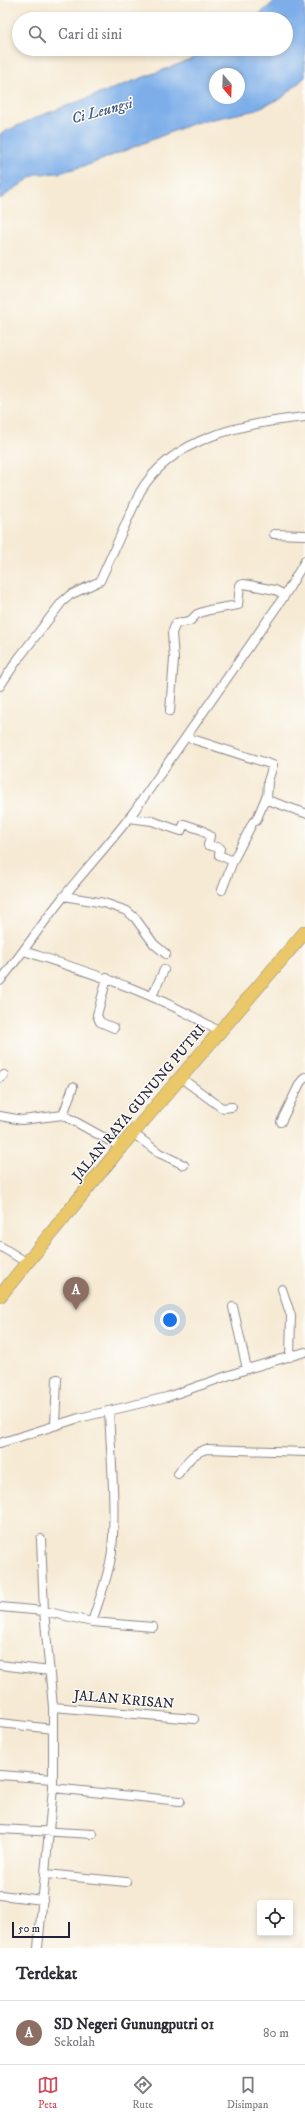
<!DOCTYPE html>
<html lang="id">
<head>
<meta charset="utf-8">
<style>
  body { margin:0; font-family:"IM FELL DW Pica",serif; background:#f2f2f3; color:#2b2b33 }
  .controls { position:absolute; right:12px; bottom:12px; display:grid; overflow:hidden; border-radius:4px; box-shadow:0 2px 6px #0003 }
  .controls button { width:36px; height:36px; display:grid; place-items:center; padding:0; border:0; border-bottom:1px solid #e1e1e2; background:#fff; color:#2b2b33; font:20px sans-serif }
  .compass { position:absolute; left:209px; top:68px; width:36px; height:36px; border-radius:50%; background:#fff; box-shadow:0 2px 6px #0003; rotate:161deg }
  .scale { position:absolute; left:12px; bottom:10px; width:58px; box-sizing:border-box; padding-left:4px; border:2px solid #22223b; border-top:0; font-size:11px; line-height:14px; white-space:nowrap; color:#22223b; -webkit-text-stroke:3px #fdfcf7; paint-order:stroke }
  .you { position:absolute; left:170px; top:1320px; width:14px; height:14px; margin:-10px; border:3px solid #fff; border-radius:50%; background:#1a73e8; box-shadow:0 0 0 6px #1a73e833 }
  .badge { display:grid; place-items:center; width:26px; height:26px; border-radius:50%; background:#d1495b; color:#fff; font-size:13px; font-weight:700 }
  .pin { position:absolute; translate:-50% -33px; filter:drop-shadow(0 1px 2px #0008) }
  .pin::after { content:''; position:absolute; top:21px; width:14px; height:12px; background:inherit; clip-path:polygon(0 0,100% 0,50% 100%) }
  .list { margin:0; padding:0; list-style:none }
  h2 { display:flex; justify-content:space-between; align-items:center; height:52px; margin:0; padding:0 16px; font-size:17px }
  h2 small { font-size:13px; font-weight:400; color:#7c7c81 }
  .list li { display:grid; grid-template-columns:26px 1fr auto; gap:12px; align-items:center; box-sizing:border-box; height:64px; padding:0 16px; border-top:1px solid #e1e1e2 }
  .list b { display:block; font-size:15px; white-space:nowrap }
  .list p { margin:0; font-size:13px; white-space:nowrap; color:#7c7c81 }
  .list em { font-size:13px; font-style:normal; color:#7c7c81 }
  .icon { flex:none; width:22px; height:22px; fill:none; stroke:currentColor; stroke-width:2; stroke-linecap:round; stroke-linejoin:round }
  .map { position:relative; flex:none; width:305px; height:1948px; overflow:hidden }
  .search { position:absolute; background:#fff; box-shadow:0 2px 6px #0003; left:12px; right:12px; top:12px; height:44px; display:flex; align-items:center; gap:10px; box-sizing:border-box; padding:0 14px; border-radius:22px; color:#7c7c81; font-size:15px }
  .sheet { height:116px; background:#fff }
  nav { display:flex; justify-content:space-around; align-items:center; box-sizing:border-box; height:56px; border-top:1px solid #e1e1e2; background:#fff; font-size:11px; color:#7c7c81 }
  nav a { display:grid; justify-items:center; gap:2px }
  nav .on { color:#d1495b }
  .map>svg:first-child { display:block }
  .water { fill:#7daee9; stroke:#506892; fill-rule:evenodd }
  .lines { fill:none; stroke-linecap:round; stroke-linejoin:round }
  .minor-casing { stroke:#8c8688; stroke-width:10 }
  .primary-casing { stroke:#8c8688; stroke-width:14 }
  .minor { stroke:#fff; stroke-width:8 }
  .primary { stroke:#eac769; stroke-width:13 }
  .labels { text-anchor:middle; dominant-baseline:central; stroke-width:3; stroke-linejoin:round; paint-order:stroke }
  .street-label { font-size:14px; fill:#22223b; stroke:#fdfcf7 }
  .water-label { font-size:15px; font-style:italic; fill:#465a81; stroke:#fdfcf7 }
</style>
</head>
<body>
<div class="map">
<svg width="305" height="1948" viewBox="0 0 305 1948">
  <rect width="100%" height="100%" fill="#fdfcf7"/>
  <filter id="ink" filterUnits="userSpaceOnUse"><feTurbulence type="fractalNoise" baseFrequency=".025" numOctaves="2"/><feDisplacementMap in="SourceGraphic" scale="8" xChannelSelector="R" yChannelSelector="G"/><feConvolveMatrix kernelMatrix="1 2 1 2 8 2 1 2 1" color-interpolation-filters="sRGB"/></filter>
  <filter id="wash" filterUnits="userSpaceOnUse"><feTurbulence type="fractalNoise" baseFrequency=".012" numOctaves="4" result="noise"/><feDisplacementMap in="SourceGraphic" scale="16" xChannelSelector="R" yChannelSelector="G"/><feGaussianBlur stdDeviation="0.9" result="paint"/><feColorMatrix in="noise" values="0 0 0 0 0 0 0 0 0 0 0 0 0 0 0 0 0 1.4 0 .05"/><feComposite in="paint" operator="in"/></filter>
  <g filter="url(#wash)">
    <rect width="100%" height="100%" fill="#f6ead4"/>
    <path class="water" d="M276 0H305V77L282 98 252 111 194 123 91 164 59 173 36 174 0 199V134L37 117 190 60 208 49H286V19H254ZM215 74H239V98H215Z"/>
  </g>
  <g filter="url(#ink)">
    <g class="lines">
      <defs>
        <path id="minor" d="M274 534 305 535
          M0 686 18 659 62 602 70 595 100 581 140 492C173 436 246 423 305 417
          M170 711 174 659 172 633 176 623 190 621 197 614 209 610 238 605 240 585 244 584 275 590 285 595
          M186 737 273 765 268 781 267 800 305 813
          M129 818 152 821 181 831 184 824 202 830 210 836 208 845 220 848 219 855 233 861 222 890
          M233 861 253 822 256 821 266 797
          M64 896 104 903 127 911 135 918 154 944 166 954
          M24 951C94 974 157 993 220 1032
          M107 978 97 1015 100 1022 114 1028
          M0 981C23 953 42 923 65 895 88 866 113 840 135 810L285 595 305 561
          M152 996 164 970
          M0 1078 4 1075
          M181 1078 222 1108 232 1107
          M63 1115 73 1087
          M0 1116 22 1120 63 1115 121 1147
          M281 1122 300 1083 305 1077
          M133 1133 159 1153 184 1165
          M0 1246 26 1262
          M282 1289 291 1316 290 1357
          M233 1307 247 1369
          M55 1425 57 1379
          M0 1443 79 1418 167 1397 247 1369 305 1352
          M178 1474C186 1463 193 1452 207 1449L305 1452
          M0 1607 44 1611 92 1622 153 1627
          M92 1622C99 1599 109 1576 112 1551 116 1505 111 1457 109 1411
          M0 1665 50 1671
          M53 1707 194 1719
          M0 1723 53 1729
          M0 1775 53 1779
          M53 1788 180 1801
          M0 1829 93 1834
          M46 1874 126 1882
          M0 1895 43 1900
          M38 1948 53 1788V1707L44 1611 41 1539"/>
        <path id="primary" d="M0 1296 121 1147 305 932"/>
      </defs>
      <use href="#minor" class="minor-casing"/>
      <use href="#primary" class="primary-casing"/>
      <use href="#minor" class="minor"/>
      <use href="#primary" class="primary"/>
    </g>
  </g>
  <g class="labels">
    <g class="street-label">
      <text transform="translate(139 1103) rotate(-50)">JALAN RAYA GUNUNG PUTRI</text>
      <text transform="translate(124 1700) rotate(5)">JALAN KRISAN</text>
    </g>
    <g class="water-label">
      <text transform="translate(102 111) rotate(-15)">Ci Leungsi</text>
    </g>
  </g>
</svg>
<div class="controls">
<button><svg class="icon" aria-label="locate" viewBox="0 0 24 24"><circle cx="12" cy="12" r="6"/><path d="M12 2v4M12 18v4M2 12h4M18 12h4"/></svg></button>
</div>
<svg class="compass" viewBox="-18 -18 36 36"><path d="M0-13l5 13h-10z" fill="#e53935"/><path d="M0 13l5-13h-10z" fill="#7c7c81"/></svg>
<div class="scale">50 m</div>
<div class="you"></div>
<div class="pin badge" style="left:76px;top:1310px;background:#8d6e63">A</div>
<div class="search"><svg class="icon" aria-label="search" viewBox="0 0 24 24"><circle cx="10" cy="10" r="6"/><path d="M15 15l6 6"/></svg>Cari di sini</div>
</div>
<section class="sheet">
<h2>Terdekat<small></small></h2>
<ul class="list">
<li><span class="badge" style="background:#8d6e63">A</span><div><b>SD Negeri Gunungputri 01</b><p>Sekolah</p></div><em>80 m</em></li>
</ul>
</section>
<nav>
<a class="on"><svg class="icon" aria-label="map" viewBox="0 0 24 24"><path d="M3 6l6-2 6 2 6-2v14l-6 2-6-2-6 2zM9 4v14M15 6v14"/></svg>Peta</a>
<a><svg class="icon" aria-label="directions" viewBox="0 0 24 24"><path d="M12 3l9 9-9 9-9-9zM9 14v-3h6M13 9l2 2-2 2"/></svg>Rute</a>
<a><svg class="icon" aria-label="saved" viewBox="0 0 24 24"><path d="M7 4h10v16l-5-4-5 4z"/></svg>Disimpan</a>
</nav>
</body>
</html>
